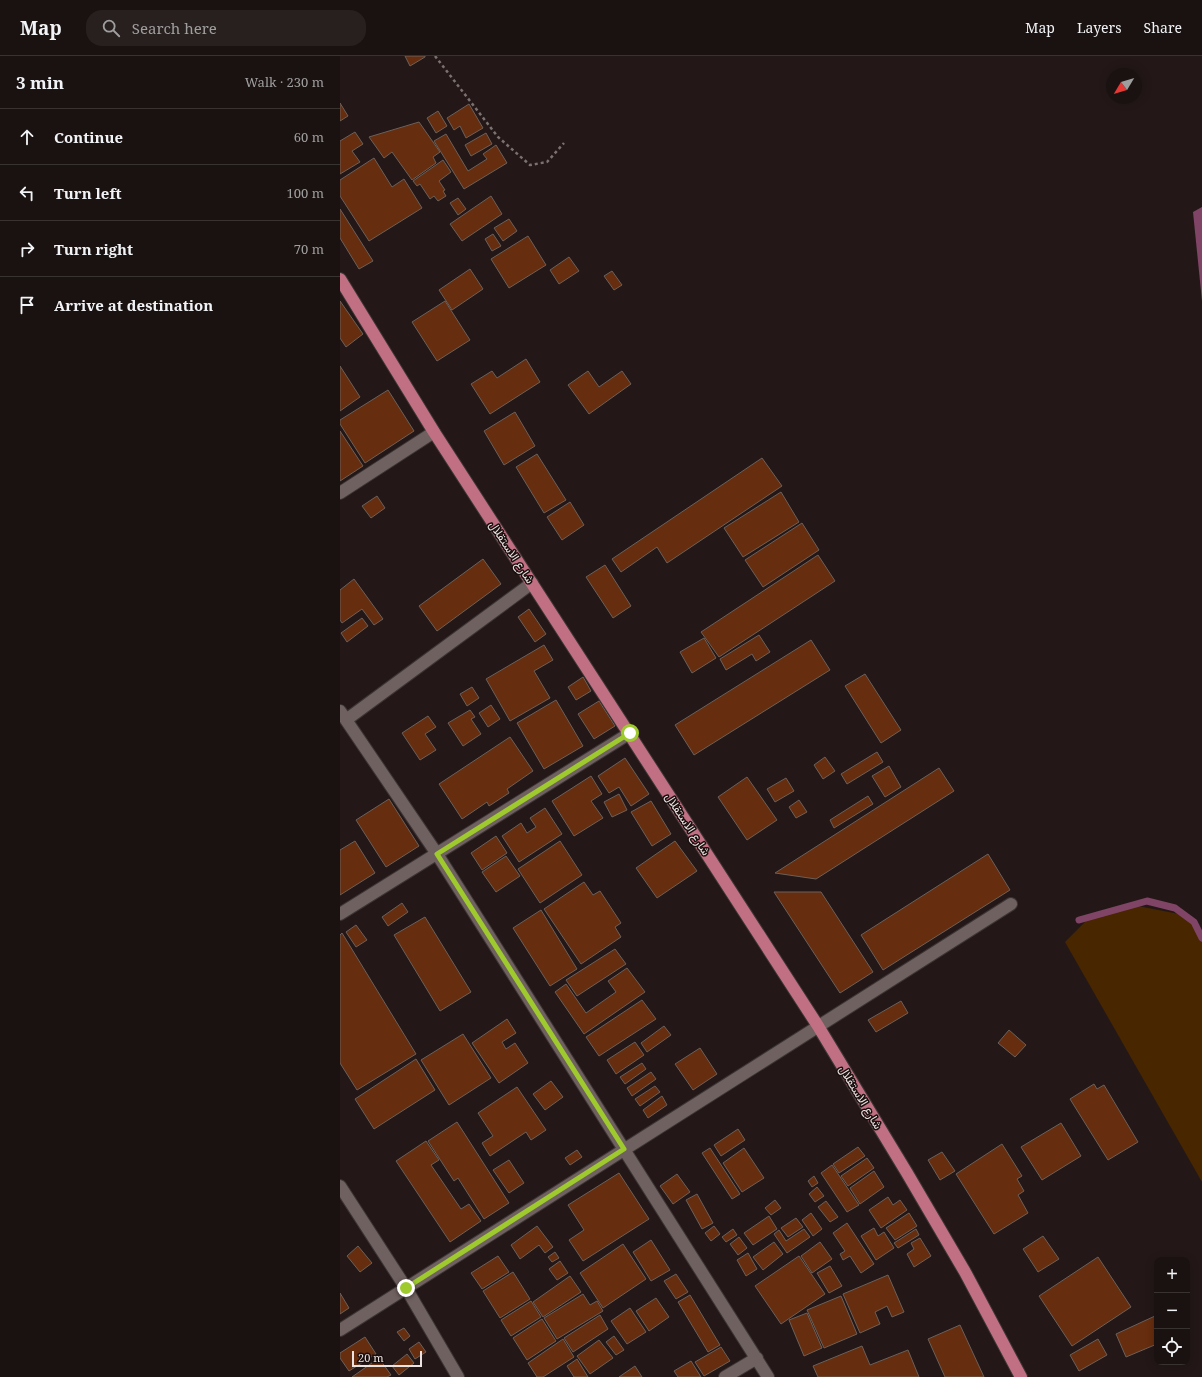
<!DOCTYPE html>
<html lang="en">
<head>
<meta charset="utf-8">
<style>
  body { margin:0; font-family:"Noto Serif",Vazirmatn,serif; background:#27201f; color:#f1f3f6 }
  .controls { position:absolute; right:12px; bottom:12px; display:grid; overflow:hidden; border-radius:8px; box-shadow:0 2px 10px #0003 }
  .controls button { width:36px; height:36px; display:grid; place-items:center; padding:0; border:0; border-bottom:1px solid #383231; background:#1a1211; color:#f1f3f6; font:20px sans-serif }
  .compass { position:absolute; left:766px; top:12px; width:36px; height:36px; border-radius:50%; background:#1a1211; box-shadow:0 2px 10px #0003; rotate:232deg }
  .scale { position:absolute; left:12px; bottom:10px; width:70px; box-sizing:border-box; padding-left:4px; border:2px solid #ebe3e2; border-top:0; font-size:11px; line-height:14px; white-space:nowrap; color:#ebe3e2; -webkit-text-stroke:3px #1a0f0e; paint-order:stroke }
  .stop { position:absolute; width:12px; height:12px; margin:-9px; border:3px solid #9eca2e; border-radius:50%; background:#fff }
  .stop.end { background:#9eca2e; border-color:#fff; box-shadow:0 1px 4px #0008 }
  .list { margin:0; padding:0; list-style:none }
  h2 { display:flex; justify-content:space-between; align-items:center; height:52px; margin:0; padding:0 16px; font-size:17px }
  h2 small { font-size:13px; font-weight:400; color:#9f9e9f }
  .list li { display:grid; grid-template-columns:26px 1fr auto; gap:12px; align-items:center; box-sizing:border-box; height:56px; padding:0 16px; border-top:1px solid #383231 }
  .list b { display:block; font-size:15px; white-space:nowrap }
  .list em { font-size:13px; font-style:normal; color:#9f9e9f }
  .icon { flex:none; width:22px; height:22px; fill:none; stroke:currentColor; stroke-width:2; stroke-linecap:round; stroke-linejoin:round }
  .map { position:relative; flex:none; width:862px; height:1321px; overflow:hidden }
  header { display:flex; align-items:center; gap:24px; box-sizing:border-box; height:56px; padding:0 20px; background:#1a1211; border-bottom:1px solid #383231 }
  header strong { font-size:19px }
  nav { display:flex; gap:22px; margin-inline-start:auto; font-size:14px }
  .search { width:280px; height:36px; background:#27201f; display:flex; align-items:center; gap:10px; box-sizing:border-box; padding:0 14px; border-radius:16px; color:#9f9e9f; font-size:15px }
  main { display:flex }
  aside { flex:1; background:#1a1211 }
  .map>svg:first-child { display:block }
  .green { fill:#472600 }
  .water { fill:#804466 }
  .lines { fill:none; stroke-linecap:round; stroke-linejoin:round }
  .stream { stroke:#804466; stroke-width:7 }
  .building { fill:#662d0e; stroke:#6c605a }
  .minor-casing { stroke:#3d3535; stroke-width:14 }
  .tertiary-casing { stroke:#3d3535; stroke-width:14 }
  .trunk-casing { stroke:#3d3535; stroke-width:14 }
  .path { stroke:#7b7170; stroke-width:2.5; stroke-dasharray:3 3; stroke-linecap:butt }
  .minor { stroke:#6f615f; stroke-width:12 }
  .tertiary { stroke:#6f615f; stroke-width:12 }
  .trunk { stroke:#c07082; stroke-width:12 }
  .route { stroke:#9eca2e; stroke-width:5 }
  .labels { text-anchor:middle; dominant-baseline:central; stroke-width:3; stroke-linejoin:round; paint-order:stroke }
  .street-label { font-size:12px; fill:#ebe3e2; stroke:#1a0f0e }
</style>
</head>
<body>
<header>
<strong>Map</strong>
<div class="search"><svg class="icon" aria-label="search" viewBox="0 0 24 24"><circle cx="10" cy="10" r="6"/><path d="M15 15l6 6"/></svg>Search here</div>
<nav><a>Map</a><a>Layers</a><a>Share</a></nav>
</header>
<main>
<aside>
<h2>3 min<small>Walk · 230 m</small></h2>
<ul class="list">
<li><svg class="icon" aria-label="ahead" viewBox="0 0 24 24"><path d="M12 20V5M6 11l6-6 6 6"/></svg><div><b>Continue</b></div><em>60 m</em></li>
<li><svg class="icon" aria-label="left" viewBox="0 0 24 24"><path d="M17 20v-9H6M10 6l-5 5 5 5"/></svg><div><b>Turn left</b></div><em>100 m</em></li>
<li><svg class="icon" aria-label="right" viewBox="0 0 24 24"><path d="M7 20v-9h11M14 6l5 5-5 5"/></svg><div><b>Turn right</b></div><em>70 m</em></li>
<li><svg class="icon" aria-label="arrive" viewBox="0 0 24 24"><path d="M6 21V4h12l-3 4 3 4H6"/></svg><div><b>Arrive at destination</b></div></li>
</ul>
</aside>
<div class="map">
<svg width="862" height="1321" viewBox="0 0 862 1321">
  <rect width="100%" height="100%" fill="#231817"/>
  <path class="green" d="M793 849 844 859 862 880V1126L725 886 750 861Z"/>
  <path class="water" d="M862 151V245L853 156Z"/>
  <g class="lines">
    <path class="stream" d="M739 864 807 845 835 852 854 866 862 882"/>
  </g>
  <path class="building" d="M65 0H85V1L70 10Z
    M0 47 8 60 0 65Z
    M129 48 143 72 126 82 120 70 114 74 107 62Z
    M98 55 107 70 96 77 87 62Z
    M79 66 100 96 93 101 96 107 72 124 52 96 44 102 29 81Z
    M15 76 23 88 12 95 20 106 0 118V85Z
    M146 77 152 88 131 100 125 89Z
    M106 78 128 115 147 103 143 98 156 89 167 107 124 133 94 85Z
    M34 102 52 131 64 123 82 152 29 185 0 140V124Z
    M103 104 111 116 99 125 105 134 103 135 106 140 98 145 94 140 90 143 80 128 77 130 73 125Z
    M151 140 162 158 122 185 110 168Z
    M118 142 126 153 118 159 110 147Z
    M0 153 33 205 19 213 0 182Z
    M169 163 177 175 163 185 154 172Z
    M153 178 161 190 152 195 145 183Z
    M188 180 206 209 169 232 151 203Z
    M229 201 239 215 219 228 210 214Z
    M130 213 143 233 112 254 99 234Z
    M272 215 282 229 274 234 264 220Z
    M0 245 23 278 6 291 0 282Z
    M105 245 130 284 97 305 72 266Z
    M186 303 200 326 150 358 131 328 152 315 157 322Z
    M0 310 20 341 0 355Z
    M248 315 259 331 282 315 291 328 249 358 228 329Z
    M48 334 74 375 25 407 0 368V364Z
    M175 356 195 390 164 409 144 375Z
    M0 375 23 410 0 425Z
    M197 398 226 444 204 457 176 411Z
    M422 402 442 430 327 507 317 491 281 516 272 503Z
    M441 436 459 466 403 501 384 472Z
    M37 440 45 452 31 462 22 450Z
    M230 446 244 469 222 484 207 461Z
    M462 467 479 494 423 531 405 504Z
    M478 499 495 525 379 601 361 576Z
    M143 503 161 528 97 575 79 550Z
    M265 509 291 550 273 562 246 521Z
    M14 523 43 563 34 569 22 553 2 567 0 564V534Z
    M189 553 206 578 195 586 178 561Z
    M22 562 28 570 7 586 1 577Z
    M419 579 430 596 416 605 412 598 386 614 380 603Z
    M364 582 376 602 352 617 340 596Z
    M471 584 490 614 354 699 335 669Z
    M204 589 213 604 194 615 210 642 170 665 146 623Z
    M525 618 561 674 541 687 505 630Z
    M243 621 251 635 236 644 228 631Z
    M132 631 139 642 127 650 120 638Z
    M216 644 243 690 204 713 177 667Z
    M259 645 275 670 254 683 238 658Z
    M151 649 160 663 148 671 139 657Z
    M130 654 135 661 131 663 141 678 123 690 108 667Z
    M88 660 96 671 85 678 96 694 80 704 62 677Z
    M170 681 193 715 167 733 169 737 149 750 147 746 122 763 99 728Z
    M537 696 543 706 507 728 501 718Z
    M485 701 495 715 483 723 474 709Z
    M285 702 309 738 291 750 279 731 269 737 258 720Z
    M549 710 561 731 545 741 532 720Z
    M599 712 614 735 476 823 435 817Z
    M251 720 262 738 251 745 263 762 234 780 212 745Z
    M407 721 437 764 407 784 378 741Z
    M446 722 454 735 435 746 427 733Z
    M279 738 287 754 272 761 264 746Z
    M528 740 533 748 494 772 490 764Z
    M49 743 79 790 46 811 16 764Z
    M459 744 467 756 456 762 449 751Z
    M311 745 331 778 312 790 291 756Z
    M205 752 222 778 179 806 162 780 181 767 187 777 196 771 190 762Z
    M156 780 167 797 142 814 131 797Z
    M15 785 35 817 0 839V794Z
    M220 785 242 819 200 847 178 813Z
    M335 785 357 815 317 842 296 812Z
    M648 798 670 834 543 914 521 879Z
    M166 800 180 820 156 836 142 816Z
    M244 826 253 839 260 835 281 867 275 871 281 881 241 908 204 853Z
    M434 836H481L533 916 500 937Z
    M62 847 68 856 48 870 42 861Z
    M201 854 237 913 210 930 173 872Z
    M85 861 131 936 100 955 54 879Z
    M16 869 27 884 16 891 6 876Z
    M2 877 76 998 17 1034 0 1007V879Z
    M275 893 286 908 237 940 226 924Z
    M287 912 305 936 244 978 215 936 226 928 246 957 276 936 268 925Z
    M302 944 316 963 259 1000 246 981Z
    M561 945 568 957 536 976 528 964Z
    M167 963 176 977 162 986 166 993 175 987 188 1007 159 1027 132 987Z
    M324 970 331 979 307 996 301 987Z
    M669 974 686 989 675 1001 658 987Z
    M123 978 151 1022 109 1049 81 1004Z
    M295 986 304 999 276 1018 267 1004Z
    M360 992 377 1018 353 1034 335 1008Z
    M76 1003 95 1034 34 1073 15 1043Z
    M302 1007 306 1013 285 1028 280 1021Z
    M311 1016 316 1023 292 1040 287 1032Z
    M211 1025 223 1041 205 1054 193 1038Z
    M754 1028 757 1033 764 1029 798 1086 768 1104 730 1043Z
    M315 1030 320 1036 300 1050 295 1043Z
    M177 1031 206 1074 191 1084 186 1076 150 1100 142 1087 153 1080 138 1057Z
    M322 1040 327 1049 308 1062 303 1054Z
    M117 1066 169 1147 144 1163 118 1122 114 1125 88 1085Z
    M721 1067 741 1100 702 1124 681 1091Z
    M398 1073 405 1084 381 1100 374 1089Z
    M86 1085 99 1104 91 1109 121 1153 129 1148 141 1165 110 1186 56 1105Z
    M662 1088 682 1120 677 1123 684 1135 678 1139 688 1157 654 1178 616 1118Z
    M518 1091 525 1100 499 1117 493 1108Z
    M370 1092 400 1138 392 1143 362 1097Z
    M404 1092 424 1122 402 1136 383 1107Z
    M237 1094 242 1101 230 1109 225 1102Z
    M602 1096 615 1115 600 1124 588 1104Z
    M527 1102 534 1112 508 1130 501 1120Z
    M169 1104 184 1127 169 1137 153 1114Z
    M492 1109 519 1149 507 1156 481 1117Z
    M534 1115 544 1131 520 1148 510 1132Z
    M279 1117 309 1163 243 1205 229 1184 244 1174 228 1149Z
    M337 1118 350 1136 333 1148 320 1130Z
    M474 1120 478 1127 472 1131 468 1125Z
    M477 1131 484 1140 475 1146 469 1138Z
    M357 1138 373 1167 362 1173 346 1144Z
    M548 1141 553 1149 560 1144 567 1154 541 1172 529 1154Z
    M435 1144 441 1152 431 1159 425 1152Z
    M486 1145 498 1161 490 1166 478 1151Z
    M471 1157 482 1173 473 1180 462 1164Z
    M569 1157 577 1170 555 1184 546 1172Z
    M429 1160 437 1173 413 1189 404 1177Z
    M456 1162 463 1171 448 1181 441 1172Z
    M507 1167 534 1208 521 1217 510 1200 503 1204 500 1198 505 1195 493 1177Z
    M197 1170 213 1191 205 1197 199 1189 180 1203 171 1189Z
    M374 1170 380 1178 371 1185 365 1177Z
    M534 1172 538 1180 544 1176 554 1192 536 1204 521 1180Z
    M393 1173 397 1179 386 1186 382 1181Z
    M464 1173 470 1181 447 1197 434 1178 439 1174 446 1185Z
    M576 1173 579 1179 558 1192 554 1187Z
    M703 1180 719 1203 698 1216 683 1193Z
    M399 1181 407 1192 398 1199 390 1188Z
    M580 1182 591 1200 574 1211 567 1198 574 1193 571 1187Z
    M311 1184 330 1214 311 1225 293 1196Z
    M434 1186 443 1198 423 1214 413 1201Z
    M480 1186 492 1203 472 1217 461 1200Z
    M283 1188 306 1223 263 1252 240 1217Z
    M18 1190 32 1207 20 1216 7 1200Z
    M215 1196 219 1202 212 1206 208 1201Z
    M408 1197 417 1213 406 1220 397 1204Z
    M158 1200 169 1216 142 1233 131 1217Z
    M459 1200 485 1238 441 1268 415 1230Z
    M758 1201 791 1251 732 1290 699 1240Z
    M220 1205 228 1217 217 1224 209 1213Z
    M490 1210 502 1230 489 1237 477 1217Z
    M173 1216 190 1243 160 1262 143 1235Z
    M336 1218 348 1236 336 1243 324 1225Z
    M548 1219 564 1256 552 1261 547 1250 535 1256 540 1268 520 1277 503 1238Z
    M230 1220 241 1236 203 1261 193 1246Z
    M0 1237 9 1252 0 1258Z
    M243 1238 250 1249 257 1245 263 1255 217 1283 204 1262Z
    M350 1239 380 1289 368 1296 338 1246Z
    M501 1240 517 1278 484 1292 467 1254Z
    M316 1242 329 1261 309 1275 296 1255Z
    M191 1245 201 1261 171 1280 161 1264Z
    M290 1252 306 1276 287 1288 271 1265Z
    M467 1257 482 1292 464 1300 449 1264Z
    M260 1259 268 1273 233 1296 224 1282Z
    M815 1260 817 1264V1288L786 1301 776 1278Z
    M202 1263 216 1285 187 1304 173 1282Z
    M620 1269 644 1321H605L588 1283Z
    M64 1272 70 1280 64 1285 57 1276Z
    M274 1280 284 1294 276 1299 266 1286Z
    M25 1281 36 1298 9 1315 0 1302V1297Z
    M223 1283 234 1301 203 1321H197L188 1307Z
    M758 1283 767 1299 739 1315 730 1299Z
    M259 1284 273 1302 250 1318 237 1300Z
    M79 1286 86 1296 75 1303 69 1293Z
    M522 1290 530 1309 568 1294 579 1321H478L473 1310Z
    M381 1291 390 1305 364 1320 355 1306Z
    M67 1298 74 1307 59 1319 52 1310Z
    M39 1302 51 1319 47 1321H12Z
    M237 1303 248 1321H234L227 1310Z
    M351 1305 361 1321H338L334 1315Z
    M295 1310 302 1321H279Z"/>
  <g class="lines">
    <defs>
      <path id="minor" d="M0 437 94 376
        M0 655 97 798 428 1321
        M6 664 192 527
        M0 858 290 677
        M0 1274 671 848
        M385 1321 417 1302"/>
      <path id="tertiary" d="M0 1130 66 1232 118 1321"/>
      <path id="trunk" d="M0 223 94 376 478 970 567 1117 625 1216 681 1321"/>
    </defs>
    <use href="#minor" class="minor-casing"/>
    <use href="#tertiary" class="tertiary-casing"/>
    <use href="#trunk" class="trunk-casing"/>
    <path class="path" d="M95 0 158 81 190 109 207 106 224 87"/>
    <use href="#minor" class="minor"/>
    <use href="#tertiary" class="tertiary"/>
    <use href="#trunk" class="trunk"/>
  </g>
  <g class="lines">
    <path class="route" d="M66 1232 284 1093 97 798 290 677"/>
  </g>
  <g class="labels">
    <g class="street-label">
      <text transform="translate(172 496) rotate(57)">شارع الاستقلال</text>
      <text transform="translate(348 768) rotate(57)">شارع الاستقلال</text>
      <text transform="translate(521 1041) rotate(59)">شارع الاستقلال</text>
    </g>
  </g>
</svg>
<div class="controls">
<button>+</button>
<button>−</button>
<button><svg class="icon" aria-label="locate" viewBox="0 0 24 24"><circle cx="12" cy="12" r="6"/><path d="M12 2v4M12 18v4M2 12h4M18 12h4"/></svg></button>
</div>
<svg class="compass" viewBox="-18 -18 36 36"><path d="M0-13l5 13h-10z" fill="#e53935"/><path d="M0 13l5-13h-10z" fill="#9f9e9f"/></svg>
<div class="scale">20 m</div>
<div class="stop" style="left:290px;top:677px"></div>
<div class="stop end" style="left:66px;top:1232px"></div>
</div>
</main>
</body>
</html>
